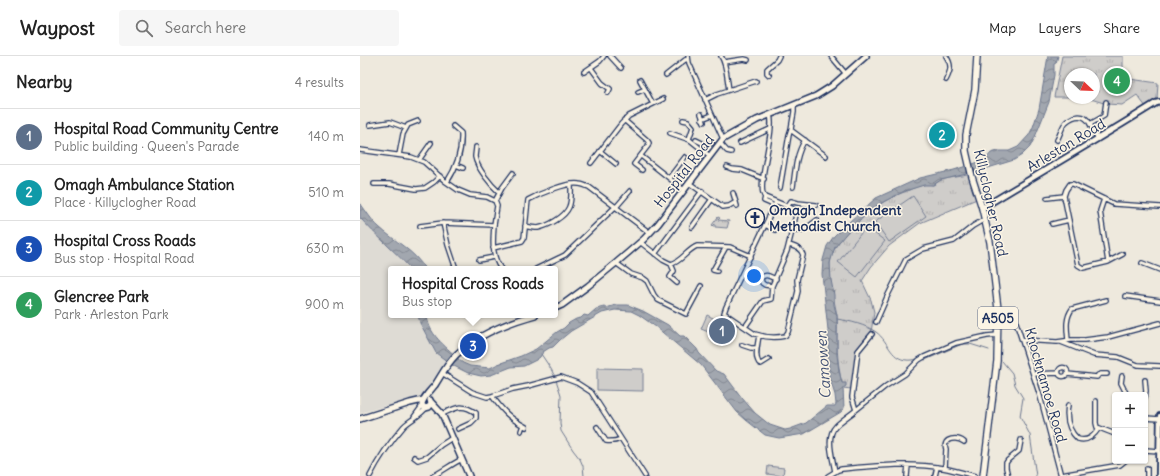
<!DOCTYPE html>
<html lang="en">
<head>
<meta charset="utf-8">
<style>
  body { margin:0; font-family:Delius,sans-serif; background:#f6f6f6; color:#222 }
  .controls { position:absolute; right:12px; bottom:12px; display:grid; overflow:hidden; border-radius:4px; box-shadow:0 1px 3px #0004 }
  .controls button { width:36px; height:36px; display:grid; place-items:center; padding:0; border:0; border-bottom:1px solid #e0e0e0; background:#fff; color:#222; font:20px sans-serif }
  .compass { position:absolute; left:704px; top:12px; width:36px; height:36px; border-radius:50%; background:#fff; box-shadow:0 1px 3px #0004; rotate:113deg }
  .you { position:absolute; left:394px; top:220px; width:14px; height:14px; margin:-10px; border:3px solid #fff; border-radius:50%; background:#1a73e8; box-shadow:0 0 0 6px #1a73e833 }
  .badge { display:grid; place-items:center; width:26px; height:26px; border-radius:50%; background:#1b2f5e; color:#fff; font-size:13px; font-weight:700 }
  .pin { position:absolute; translate:-50% -50%; border:2px solid #fff; box-shadow:0 1px 4px #0006 }
  .popup { position:absolute; left:28px; top:210px; width:170px; height:52px; box-sizing:border-box; display:grid; place-content:center; border-radius:4px; background:#fff; filter:drop-shadow(0 1px 3px #0005); font-size:13px; white-space:nowrap; color:#767676 }
  .popup b { font-size:15px; color:#222 }
  .popup::after { content:''; position:absolute; left:50%; top:100%; margin-left:-8px; border:8px solid transparent; border-top-color:#fff }
  .list { margin:0; padding:0; list-style:none }
  h2 { display:flex; justify-content:space-between; align-items:center; height:52px; margin:0; padding:0 16px; font-size:17px }
  h2 small { font-size:13px; font-weight:400; color:#767676 }
  .list li { display:grid; grid-template-columns:26px 1fr auto; gap:12px; align-items:center; box-sizing:border-box; height:56px; padding:0 16px; border-top:1px solid #e0e0e0 }
  .list b { display:block; font-size:15px; white-space:nowrap }
  .list p { margin:0; font-size:13px; white-space:nowrap; color:#767676 }
  .list em { font-size:13px; font-style:normal; color:#767676 }
  .icon { flex:none; width:22px; height:22px; fill:none; stroke:currentColor; stroke-width:2; stroke-linecap:round; stroke-linejoin:round }
  .map { position:relative; flex:none; width:800px; height:420px; overflow:hidden }
  header { display:flex; align-items:center; gap:24px; box-sizing:border-box; height:56px; padding:0 20px; background:#fff; border-bottom:1px solid #e0e0e0 }
  header strong { font-size:19px }
  nav { display:flex; gap:22px; margin-inline-start:auto; font-size:14px }
  .search { width:280px; height:36px; background:#f6f6f6; display:flex; align-items:center; gap:10px; box-sizing:border-box; padding:0 14px; border-radius:4px; color:#767676; font-size:15px }
  main { display:flex }
  aside { flex:1; background:#fff }
  .map>svg:first-child { display:block }
  .built { fill:#dedbd4 }
  .grass { fill:url(#grass-tufts); stroke:#757e94 }
  .garden { fill:#cfcdca; stroke:#757e94 }
  .water { fill:url(#water-waves); stroke:#6c778f }
  .lines { fill:none; stroke-linecap:round; stroke-linejoin:round }
  .stream { stroke:#6c778f; stroke-width:1 }
  .minor-casing { stroke:#1b2f5e; stroke-width:6 }
  .tertiary-casing { stroke:#1b2f5e; stroke-width:8 }
  .secondary-casing { stroke:#1b2f5e; stroke-width:8 }
  .trunk-casing { stroke:#1b2f5e; stroke-width:8 }
  .minor { stroke:#fcf5e5; stroke-width:3.5 }
  .tertiary { stroke:#fcf5e5; stroke-width:4.5 }
  .secondary { stroke:#fcf5e5; stroke-width:5 }
  .trunk { stroke:#fcf5e5; stroke-width:5.5 }
  .labels { text-anchor:middle; dominant-baseline:central; stroke-width:3; stroke-linejoin:round; paint-order:stroke }
  .shield { fill:#fcf5e5; stroke:#5e6a86; stroke-width:1 }
  .shield-label { font-size:13px; font-weight:bold; fill:#1b2f5e }
  .street-label { font-size:14px; fill:#1b2f5e; stroke:#fcf5e5 }
  .poi-label { font-size:14px; font-weight:bold; fill:#1b2f5e; stroke:#fcf5e5; text-anchor:start }
  .water-label { font-size:15px; font-style:italic; fill:#445376; stroke:#fcf5e5 }
</style>
</head>
<body>
<header>
<strong>Waypost</strong>
<div class="search"><svg class="icon" aria-label="search" viewBox="0 0 24 24"><circle cx="10" cy="10" r="6"/><path d="M15 15l6 6"/></svg>Search here</div>
<nav><a>Map</a><a>Layers</a><a>Share</a></nav>
</header>
<main>
<aside>
<h2>Nearby<small>4 results</small></h2>
<ul class="list">
<li><span class="badge" style="background:#5c6f8a">1</span><div><b>Hospital Road Community Centre</b><p>Public building · Queen's Parade</p></div><em>140 m</em></li>
<li><span class="badge" style="background:#0f9aa8">2</span><div><b>Omagh Ambulance Station</b><p>Place · Killyclogher Road</p></div><em>510 m</em></li>
<li><span class="badge" style="background:#1a4fb4">3</span><div><b>Hospital Cross Roads</b><p>Bus stop · Hospital Road</p></div><em>630 m</em></li>
<li><span class="badge" style="background:#2e9e5b">4</span><div><b>Glencree Park</b><p>Park · Arleston Park</p></div><em>900 m</em></li>
</ul>
</aside>
<div class="map">
<svg width="800" height="420" viewBox="0 0 800 420">
  <defs>
    <pattern id="grass-tufts" width="24" height="20" patternUnits="userSpaceOnUse"><rect width="24" height="20" fill="#cfcdca"/><path d="M3 7l-1-3M5 7V3M7 7l1-3M15 17l-1-3M17 17v-4M19 17l1-3" fill="none" stroke="#b1b0b0"/></pattern>
    <pattern id="water-waves" width="16" height="10" patternUnits="userSpaceOnUse"><rect width="16" height="10" fill="#a2a7af"/><path d="M0 5q4-4 8 0t8 0" fill="none" stroke="#838892"/></pattern>
  </defs>
  <rect width="100%" height="100%" fill="#eee9dd"/>
  <filter id="ink" filterUnits="userSpaceOnUse"><feTurbulence type="fractalNoise" baseFrequency=".025" numOctaves="2"/><feDisplacementMap in="SourceGraphic" scale="8" xChannelSelector="R" yChannelSelector="G"/><feConvolveMatrix kernelMatrix="1 2 1 2 8 2 1 2 1" color-interpolation-filters="sRGB"/></filter>
  <g filter="url(#ink)">
    <path class="built" d="M0 162 17 180 31 192 51 213H31V259H58L60 267 76 297 86 305 62 340 0 357Z"/>
    <path class="grass" d="M702 0H763V22L798 27 797 43 786 51 777 39 762 49 747 48 734 44 722 42H734V18H710V41H694Z
      M611 118 619 142 560 167 529 190 511 211 502 225 511 244 514 256 511 277 497 295 491 333 483 332C479 316 477 300 477 283 477 276 478 267 477 259 474 244 469 223 470 208 471 192 483 180 494 170 509 155 526 142 547 135 553 132 561 129 567 128 569 128 571 129 573 129 576 128 578 125 581 124 591 121 601 121 611 118Z
      M358 161 360 162 358 164 369 165 367 172 355 171V168L353 170 352 169Z"/>
    <path class="garden" d="M553 140 566 160 529 186 515 166Z
      M506 171 525 185 497 221 478 206Z
      M347 259 357 264 351 277 341 273Z
      M237 312 283 313V335L237 334Z
      M408 410 424 412 423 420 407 418Z"/>
    <path class="water" d="M688 0H698L696 7 694 8V19L689 46 675 81 670 91 662 99 654 104 615 116 581 124 573 129H564L545 135 525 145 516 150 489 174 475 191 473 197 470 207 471 224 474 239V249L477 260V299L479 315 482 327H486V330L483 332 484 352 481 356 444 378 419 382 405 379 386 364 377 356 341 309 296 271 279 259 271 255 255 254 242 257 211 275 200 284 193 291 189 292 183 296 180 301 176 304 164 310 151 311 131 319 121 320 108 317 92 309 76 297 60 267 58 259H67C68 278 85 290 98 302L99 304 103 307 110 310 130 312 138 308 161 300 176 293 197 276 204 272 209 267 216 263 221 262 224 259 228 260 236 253 244 251 246 252 256 249H268L283 255 308 269 320 280H324L337 293 339 297 356 315 364 318 382 342 395 357 410 369 425 374 430 373 446 367 467 350H475L476 348 475 339 469 320 468 274 462 218 463 204 467 190 474 180 481 173 516 142 560 122 594 114 625 104 631 97 638 95H649L658 91 669 79 673 71 679 53Z
      M0 147C6 155 12 165 19 171 34 185 55 195 65 213H51C35 195 16 180 0 162Z"/>
    <g class="lines">
      <path class="stream" d="M477 263C490 265 506 269 516 276 530 286 530 306 552 304 555 304 558 302 560 302
        M181 298 191 313 195 321
        M563 303 565 304 602 288H610L629 294
        M642 305 652 317 655 329 663 342 660 360 670 379 676 420
        M196 324 201 339 200 367 201 375 213 394 220 403 223 410 224 420"/>
      <defs>
        <path id="minor" d="M250 0 261 12
          M328 0 329 7 363 83
          M361 0C367 9 367 23 369 34
          M471 0 486 18
          M586 0C592 9 591 14 586 24
          M364 6 384 3 388 4
          M231 12 242 27 250 33 248 37
          M224 16 240 5 244 0
          M306 19 325 4 328 3
          M409 19 407 17V13L417 4 419 0
          M280 24 293 48
          M278 36 285 33
          M345 44 357 38 396 25
          M434 50V56L431 73 432 75 466 100
          M341 58 344 66
          M342 63 352 59
          M264 64 287 84 289 87 288 90 274 108 282 114
          M323 64 328 65 333 71 329 83
          M10 69 30 66 46 72
          M310 77 330 84 350 100
          M738 83 730 68 744 60 746 46
          M336 84 346 89 352 87
          M697 84C700 79 702 70 706 66 714 59 725 57 730 68
          M360 87 367 95 371 96
          M380 87 410 73
          M116 91C116 94 115 98 115 101 117 112 131 129 139 136
          M0 94 51 101 64 106 85 125 98 134 110 139 127 141 135 145
          M240 95 256 108
          M39 99 43 78 48 69 58 65
          M281 100 324 134
          M59 104 71 87
          M231 107 261 68 269 60 303 43
          M96 109 103 112
          M367 111 372 113 382 114 404 123
          M309 122 325 101
          M87 126C97 111 102 95 101 77L93 70
          M329 127 363 151 369 150 376 146
          M14 128H29L56 133 65 132 74 126 80 120
          M433 131C435 115 436 98 445 84
          M420 132 429 79 431 73
          M373 137 377 150
          M405 141 404 145 411 148
          M687 142 704 140
          M744 143 740 155 748 206 723 212 718 209 704 140 706 134 710 128H713L754 148 800 151
          M416 146 366 251 364 257 395 278C404 281 416 282 425 280L428 276 438 235 437 224 443 199C441 192 435 191 429 189
          M427 151 431 145 438 147 456 149
          M692 168 709 164
          M134 169 137 150 135 145 142 132 153 117
          M405 169 415 174
          M60 170 83 167
          M165 170C169 171 174 172 178 172 188 170 205 161 209 151 212 144 211 135 211 128
          M332 171 352 143
          M433 174C445 176 448 171 457 164
          M280 186 303 204 311 208C321 206 327 194 337 190L370 191 391 200
          M133 192 162 185 164 182 168 144C179 138 207 126 219 128 222 128 226 130 229 131L290 177
          M295 198 342 135
          M119 204 134 201
          M748 206 763 198
          M256 207 271 218 283 222 287 225 294 239 298 244 326 258 341 230
          M782 207 800 214
          M311 208 314 215 310 221 317 227
          M96 213 88 189 83 167 134 169C133 185 131 199 141 213
          M176 213 205 199 254 152 257 150 270 135
          M357 215 353 214 366 191
          M412 230 405 229 402 227 401 222C406 217 410 221 416 223
          M765 240 800 245
          M638 257H648L654 260 680 340 701 420
          M516 266 527 241 546 203 563 193 594 185 613 170 625 163
          M385 271 403 245 411 243 412 230 427 195 436 159 434 153 405 141C395 132 416 75 410 59
          M512 278 498 295 492 341 496 354 526 330 545 318 559 304 564 301 596 287 627 280 638 279
          M399 279C398 288 394 300 399 307L401 308 409 303
          M662 284 697 286 711 284H725L748 281 800 267
          M708 284C707 273 705 263 712 253L746 244
          M701 286 734 299 758 301 778 309 800 310
          M382 289 391 292H397
          M698.5 316a4.5 4.5 0 1 1 9 0a4.5 4.5 0 1 1-9 0Z
          M82 317 112 336 127 341 132 340 153 333 168 330 201 321 217 327 231 336 285 420
          M673 318 698 317
          M707 318 737 321 738 319 741 318H747
          M762 320 761 327 767 339
          M785 324 786 335 785 341
          M132 340C143 355 149 362 166 371
          M736 345V367L737 371 755 378
          M708 349C706 361 708 374 718 383 728 386 734 380 739 372
          M82 358C96 352 102 347 116 357V362L111 367 98 373
          M54 361 62 350
          M785 362 800 363
          M237 371 246 385C252 386 256 385 261 383
          M161 375 163 369
          M785 394 799 395
          M54 401 58 404 67 401 81 389 92 382
          M585 412 586 393C582 381 598 381 604 386
          M475 416C473 402 465 381 476 370 482 364 490 359 496 354
          M701 419 754 410 760 409 765 405
          M10 420C19 402 31 385 44 370 51 363 60 360 66 352
          M73 420C83 415 92 408 102 403
          M468 420 478 414 482 413C515 410 550 406 583 412 594 414 604 417 615 420
          M547 420 548 409
          M575 420 577 411
          M648 420 646 412V407L648 404 659 395 661 384
          M787 420V412"/>
        <path id="tertiary" d="M622 152 762 68 788 52 796 47 800 46
          M799 420 800 360"/>
        <path id="secondary" d="M195 252 202 249 228 230 256 207 284 183 298 168 363 83 397 64 456 40 472 30 506 0
          M71 346 82 358 109 420
          M62 349C62 342 71 334 75 329 82 318 87 308 96 299 118 278 146 267 175 259
          M62 349 65 352 69 351 71 348 70 344
          M0 363 50 347 63 344"/>
        <path id="trunk" d="M617 0 615 34 606 79V95L612 121 622 152 630 186 638 253 637 305 623 420"/>
      </defs>
      <use href="#minor" class="minor-casing"/>
      <use href="#tertiary" class="tertiary-casing"/>
      <use href="#secondary" class="secondary-casing"/>
      <use href="#trunk" class="trunk-casing"/>
      <use href="#minor" class="minor"/>
      <use href="#tertiary" class="tertiary"/>
      <use href="#secondary" class="secondary"/>
      <use href="#trunk" class="trunk"/>
    </g>
  </g>
  <defs>
    <symbol id="church-ring" viewBox="-11 -11 22 22"><circle r="9.5" fill="#fcf5e5" stroke="#1b2f5e" stroke-width="1.5"/><path d="M-1.2-6h2.4v3.5h3.3v2.4h-3.3V6h-2.4V-.1h-3.3v-2.4h3.3Z" fill="#1b2f5e"/></symbol>
  </defs>
  <g fill-rule="evenodd">
    <use href="#church-ring" x="384" y="151" width="22" height="22"/>
  </g>
  <g class="labels">
    <rect class="shield" x="618" y="251" width="40" height="22" rx="3"/>
    <g class="shield-label">
      <text x="638" y="262">A505</text>
    </g>
    <g class="street-label">
      <text transform="translate(706 89) rotate(-31)">Arleston Road</text>
      <text transform="translate(324 115) rotate(-52)">Hospital Road</text>
      <text transform="translate(631 147) rotate(77)">Killyclogher Road</text>
      <text transform="translate(686 329) rotate(74)">Knocknamoe Road</text>
    </g>
    <g class="poi-label">
      <text x="409" y="154">Omagh Independent<tspan x="409" dy="16">Methodist Church</tspan></text>
    </g>
    <g class="water-label">
      <text transform="translate(463 309) rotate(-94)">Camowen</text>
    </g>
  </g>
</svg>
<div class="controls">
<button>+</button>
<button>−</button>
</div>
<svg class="compass" viewBox="-18 -18 36 36"><path d="M0-13l5 13h-10z" fill="#e53935"/><path d="M0 13l5-13h-10z" fill="#767676"/></svg>
<div class="you"></div>
<div class="pin badge" style="left:362px;top:275px;background:#5c6f8a">1</div>
<div class="pin badge" style="left:582px;top:79px;background:#0f9aa8">2</div>
<div class="pin badge" style="left:113px;top:290px;background:#1a4fb4">3</div>
<div class="popup"><b>Hospital Cross Roads</b>Bus stop</div>
<div class="pin badge" style="left:757px;top:25px;background:#2e9e5b">4</div>
</div>
</main>
</body>
</html>
